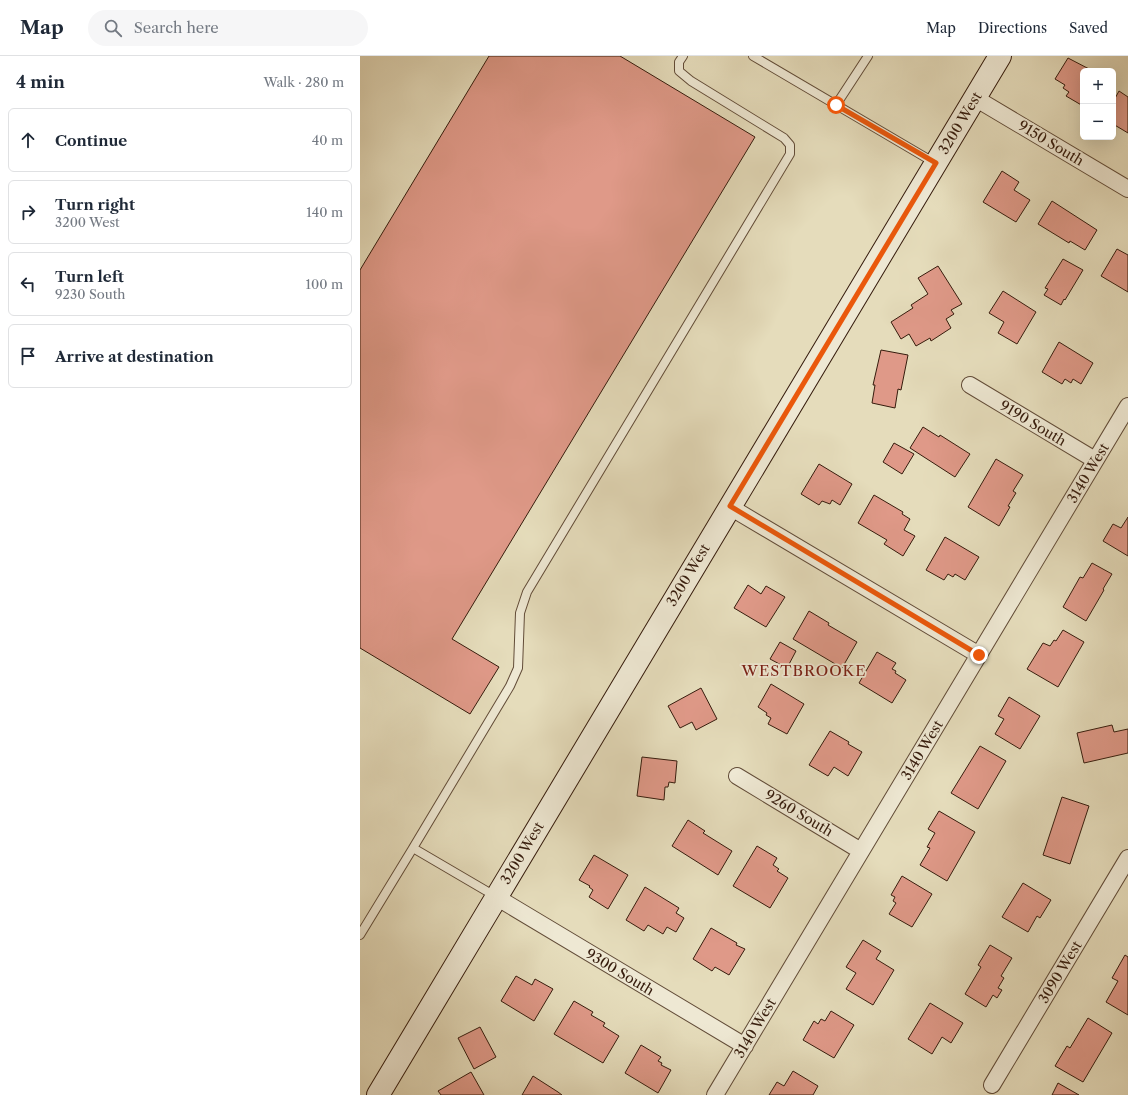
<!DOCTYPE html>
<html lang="en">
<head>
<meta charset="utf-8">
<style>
  body { margin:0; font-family:"Libre Caslon Text",serif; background:#f6f6f7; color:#1f2937 }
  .controls { position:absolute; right:12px; top:12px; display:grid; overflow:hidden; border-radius:6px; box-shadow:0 4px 16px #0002 }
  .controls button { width:36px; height:36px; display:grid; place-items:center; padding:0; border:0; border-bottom:1px solid #e0e1e3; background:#fff; color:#1f2937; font:20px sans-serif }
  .stop { position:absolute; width:12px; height:12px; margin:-9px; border:3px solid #ea580c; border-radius:50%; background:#fff }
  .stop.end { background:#ea580c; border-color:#fff; box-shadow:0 1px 4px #0008 }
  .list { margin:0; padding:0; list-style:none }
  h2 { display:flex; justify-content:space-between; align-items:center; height:52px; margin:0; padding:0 16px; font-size:17px }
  h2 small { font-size:13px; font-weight:400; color:#747a83 }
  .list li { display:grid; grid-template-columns:26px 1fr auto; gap:12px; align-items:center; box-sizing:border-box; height:64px; margin:0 8px 8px; padding:0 8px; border:1px solid #e0e1e3; border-radius:6px }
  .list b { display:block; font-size:15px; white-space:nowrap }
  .list p { margin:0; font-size:13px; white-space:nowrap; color:#747a83 }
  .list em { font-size:13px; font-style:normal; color:#747a83 }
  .icon { flex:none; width:22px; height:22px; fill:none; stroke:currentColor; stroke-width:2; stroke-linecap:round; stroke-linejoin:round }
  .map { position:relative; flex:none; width:768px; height:1039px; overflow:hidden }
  header { display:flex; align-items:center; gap:24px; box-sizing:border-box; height:56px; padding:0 20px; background:#fff; border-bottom:1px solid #e0e1e3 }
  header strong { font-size:19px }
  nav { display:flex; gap:22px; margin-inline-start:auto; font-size:14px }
  .search { width:280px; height:36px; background:#f6f6f7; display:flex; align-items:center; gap:10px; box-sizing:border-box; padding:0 14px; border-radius:22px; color:#747a83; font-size:15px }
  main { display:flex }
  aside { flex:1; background:#fff }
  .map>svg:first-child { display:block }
  .building { fill:#df9988; stroke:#361c0d }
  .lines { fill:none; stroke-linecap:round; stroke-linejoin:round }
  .lane-casing { stroke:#624c38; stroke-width:10 }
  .street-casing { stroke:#624c38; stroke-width:18 }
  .secondary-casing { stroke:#361c0d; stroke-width:24 }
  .lane { stroke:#eee8d3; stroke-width:8 }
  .street { stroke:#eee8d3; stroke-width:16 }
  .secondary { stroke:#eee8d3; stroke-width:22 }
  .route { stroke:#ea580c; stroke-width:5 }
  .labels { text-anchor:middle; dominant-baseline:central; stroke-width:3.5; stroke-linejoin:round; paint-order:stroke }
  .street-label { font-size:14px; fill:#361c0d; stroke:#eee8d3 }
  .neighbourhood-label { font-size:15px; letter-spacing:1px; fill:#7a1f14; stroke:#eee8d3 }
</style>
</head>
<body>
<header>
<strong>Map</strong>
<div class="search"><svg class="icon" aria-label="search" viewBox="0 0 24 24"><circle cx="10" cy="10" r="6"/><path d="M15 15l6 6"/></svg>Search here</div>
<nav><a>Map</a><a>Directions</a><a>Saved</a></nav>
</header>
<main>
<aside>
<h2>4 min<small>Walk · 280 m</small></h2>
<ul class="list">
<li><svg class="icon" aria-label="ahead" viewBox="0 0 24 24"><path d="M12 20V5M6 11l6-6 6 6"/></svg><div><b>Continue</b></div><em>40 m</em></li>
<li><svg class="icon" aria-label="right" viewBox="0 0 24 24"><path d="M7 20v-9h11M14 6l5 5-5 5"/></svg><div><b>Turn right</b><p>3200 West</p></div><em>140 m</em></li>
<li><svg class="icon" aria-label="left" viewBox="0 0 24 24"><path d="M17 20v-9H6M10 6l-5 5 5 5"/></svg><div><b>Turn left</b><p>9230 South</p></div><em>100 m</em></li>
<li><svg class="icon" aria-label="arrive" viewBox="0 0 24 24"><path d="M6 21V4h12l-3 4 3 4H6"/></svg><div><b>Arrive at destination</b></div></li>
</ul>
</aside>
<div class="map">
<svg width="768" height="1039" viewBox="0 0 768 1039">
  <rect width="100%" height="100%" fill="#e5dcbb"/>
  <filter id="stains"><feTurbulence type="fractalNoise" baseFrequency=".005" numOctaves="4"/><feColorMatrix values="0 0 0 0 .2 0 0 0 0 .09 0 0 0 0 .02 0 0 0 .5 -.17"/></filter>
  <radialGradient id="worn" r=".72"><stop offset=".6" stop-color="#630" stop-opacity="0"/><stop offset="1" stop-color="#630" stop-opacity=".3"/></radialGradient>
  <path class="building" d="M129 0H260L395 81 92 583 139 611 110 658 0 592V214Z
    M708 2 733 15H723V50L706 40 709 36 703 32 705 29 695 23Z
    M759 35 768 41V77L753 68V46Z
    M642 115 659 126 654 134 670 144 656 166 623 146Z
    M692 145 737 174 725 194 710 185 709 187 678 168Z
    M757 193 768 199V236L741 220Z
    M703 203 723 214 705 244 704 243 701 249 684 239 688 233 685 232Z
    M578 210 602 248 591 254 594 258 586 263 591 272 571 285 570 282 556 290 549 278 541 283 531 266 553 252 551 249 568 238 558 222Z
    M643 235 676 256 657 288 638 277 644 266 629 257Z
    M699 286 733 307 721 328 713 323 711 327 705 323 702 328 682 316Z
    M521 294 548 299 541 334 538 333 535 352 512 347 515 329H513Z
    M563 371 579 381 580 379 610 398 595 421 550 392Z
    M534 387 554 398 542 418 523 406Z
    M636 403 663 419 653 435 656 437 648 450 650 451 639 470 608 451Z
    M459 408 492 428 480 449 472 444 470 448 462 445 459 449 441 438Z
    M514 439 543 456 542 458 550 463 544 474 555 480 543 500 524 488 527 484 498 467Z
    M768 461V500L743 485 753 468 761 472Z
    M585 481 619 501 605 524 595 518 593 521 588 518 584 524 566 514Z
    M732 507 752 518 743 533 744 534 726 565 703 551 720 521 723 522Z
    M388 529 401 538 406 530 425 541 406 571 374 552Z
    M449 555 469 567 468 569 497 586 482 612 433 583Z
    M703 574 724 586 698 631 667 613 683 587 690 590 694 584 696 585Z
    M420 586 436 595 427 612 410 603Z
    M517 596 536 607 532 613 536 615 535 617 546 624 532 647 499 627Z
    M411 628 444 648 427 678 408 668 411 662 406 659 407 657 398 651Z
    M341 632 357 663 336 674 332 666 320 672 308 650Z
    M649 641 680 660 660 693 635 678 644 663 638 660Z
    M752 669 754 676 768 673V697L724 707 717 677Z
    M470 675 489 686 488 688 502 696 488 720 474 711 468 720 449 709Z
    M620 690 646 705 618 753 591 737Z
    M282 701 317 705 315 727 309 726 308 731H305L304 744 277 740Z
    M702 741 729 750 710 808 683 799Z
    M579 755 615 776 587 825 560 809 570 792 567 791 575 777 568 773Z
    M328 764 345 775 343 777 372 795 358 819 312 790Z
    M397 790 417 802 413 809 419 813 417 815 428 822 410 852 373 830Z
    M234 799 268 819 248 853 229 841 233 834 229 831 230 830 219 824Z
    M542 820 572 838 552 871 529 858 536 847 533 845 535 841 531 839Z
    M663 827 691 844 680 862 677 860 668 876 642 861Z
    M285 831 319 852 316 857 324 862 316 876 307 871 303 878 288 869 284 875 266 864Z
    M351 872 377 887 376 889 385 893 369 919 355 911 352 915 333 903Z
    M503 884 521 895 516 903 534 914 513 949 486 933 496 917 486 911Z
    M630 889 652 902 641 920 644 922 638 932 642 934 637 942 633 939 626 951 605 938 621 911 618 909Z
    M765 899 768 901V959L746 946 758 925 752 922Z
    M156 920 172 929 175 923 193 933 174 965 141 945Z
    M214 945 233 956 231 959 245 967 243 970 259 980 243 1007 194 978Z
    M570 947 603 967 591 987 582 981 572 998 548 983Z
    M471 955 494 969 474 1002 443 984 454 965 458 968 461 963 465 965Z
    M728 962 752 977 723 1026 695 1010 707 990 710 992Z
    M120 971 136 1001 114 1013 98 982Z
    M281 989 301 1001 298 1005 302 1007 301 1009 311 1014 298 1037 265 1017Z
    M433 1015 458 1030 453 1039H409L417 1026 424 1030Z
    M111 1016 124 1039H81L78 1035Z
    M173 1020 198 1036 202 1039H162Z
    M698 1027 719 1039H692Z"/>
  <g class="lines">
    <defs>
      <path id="lane" d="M393 0 575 107
        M476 49 508 0
        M135 840 53 792 150 630 158 612 160 557 167 536 430 98V89L424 82 331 25 319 15V6L323 0
        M0 879 53 792"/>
      <path id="street" d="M615 42 768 133
        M610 329 735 404
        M370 451 619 599
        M377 720 501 795
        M136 841 385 990
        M632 1029 768 802
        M355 1039 768 350"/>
      <path id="secondary" d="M18 1039 640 0"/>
    </defs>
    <use href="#lane" class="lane-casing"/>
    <use href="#street" class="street-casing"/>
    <use href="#secondary" class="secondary-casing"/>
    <use href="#lane" class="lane"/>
    <use href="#street" class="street"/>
    <use href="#secondary" class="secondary"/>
  </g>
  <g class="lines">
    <path class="route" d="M476 49 576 107 370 450 619 599"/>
  </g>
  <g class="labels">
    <g class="street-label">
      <text transform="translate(600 67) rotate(-59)">3200 West</text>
      <text transform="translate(691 87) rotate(31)">9150 South</text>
      <text transform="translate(673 367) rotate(31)">9190 South</text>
      <text transform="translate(728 417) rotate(-59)">3140 West</text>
      <text transform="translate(328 519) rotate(-59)">3200 West</text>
      <text transform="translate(562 694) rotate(-59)">3140 West</text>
      <text transform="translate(439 757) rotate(31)">9260 South</text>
      <text transform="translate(162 797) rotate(-59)">3200 West</text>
      <text transform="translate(260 916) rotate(31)">9300 South</text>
      <text transform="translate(700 916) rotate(-59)">3090 West</text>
      <text transform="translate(395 972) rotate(-59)">3140 West</text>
    </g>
    <g class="neighbourhood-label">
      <text x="444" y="614">WESTBROOKE</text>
    </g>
  </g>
  <rect width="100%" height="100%" filter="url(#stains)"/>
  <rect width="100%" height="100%" fill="url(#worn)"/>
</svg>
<div class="controls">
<button>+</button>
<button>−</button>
</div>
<div class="stop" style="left:476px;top:49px"></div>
<div class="stop end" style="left:619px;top:599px"></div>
</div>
</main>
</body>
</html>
